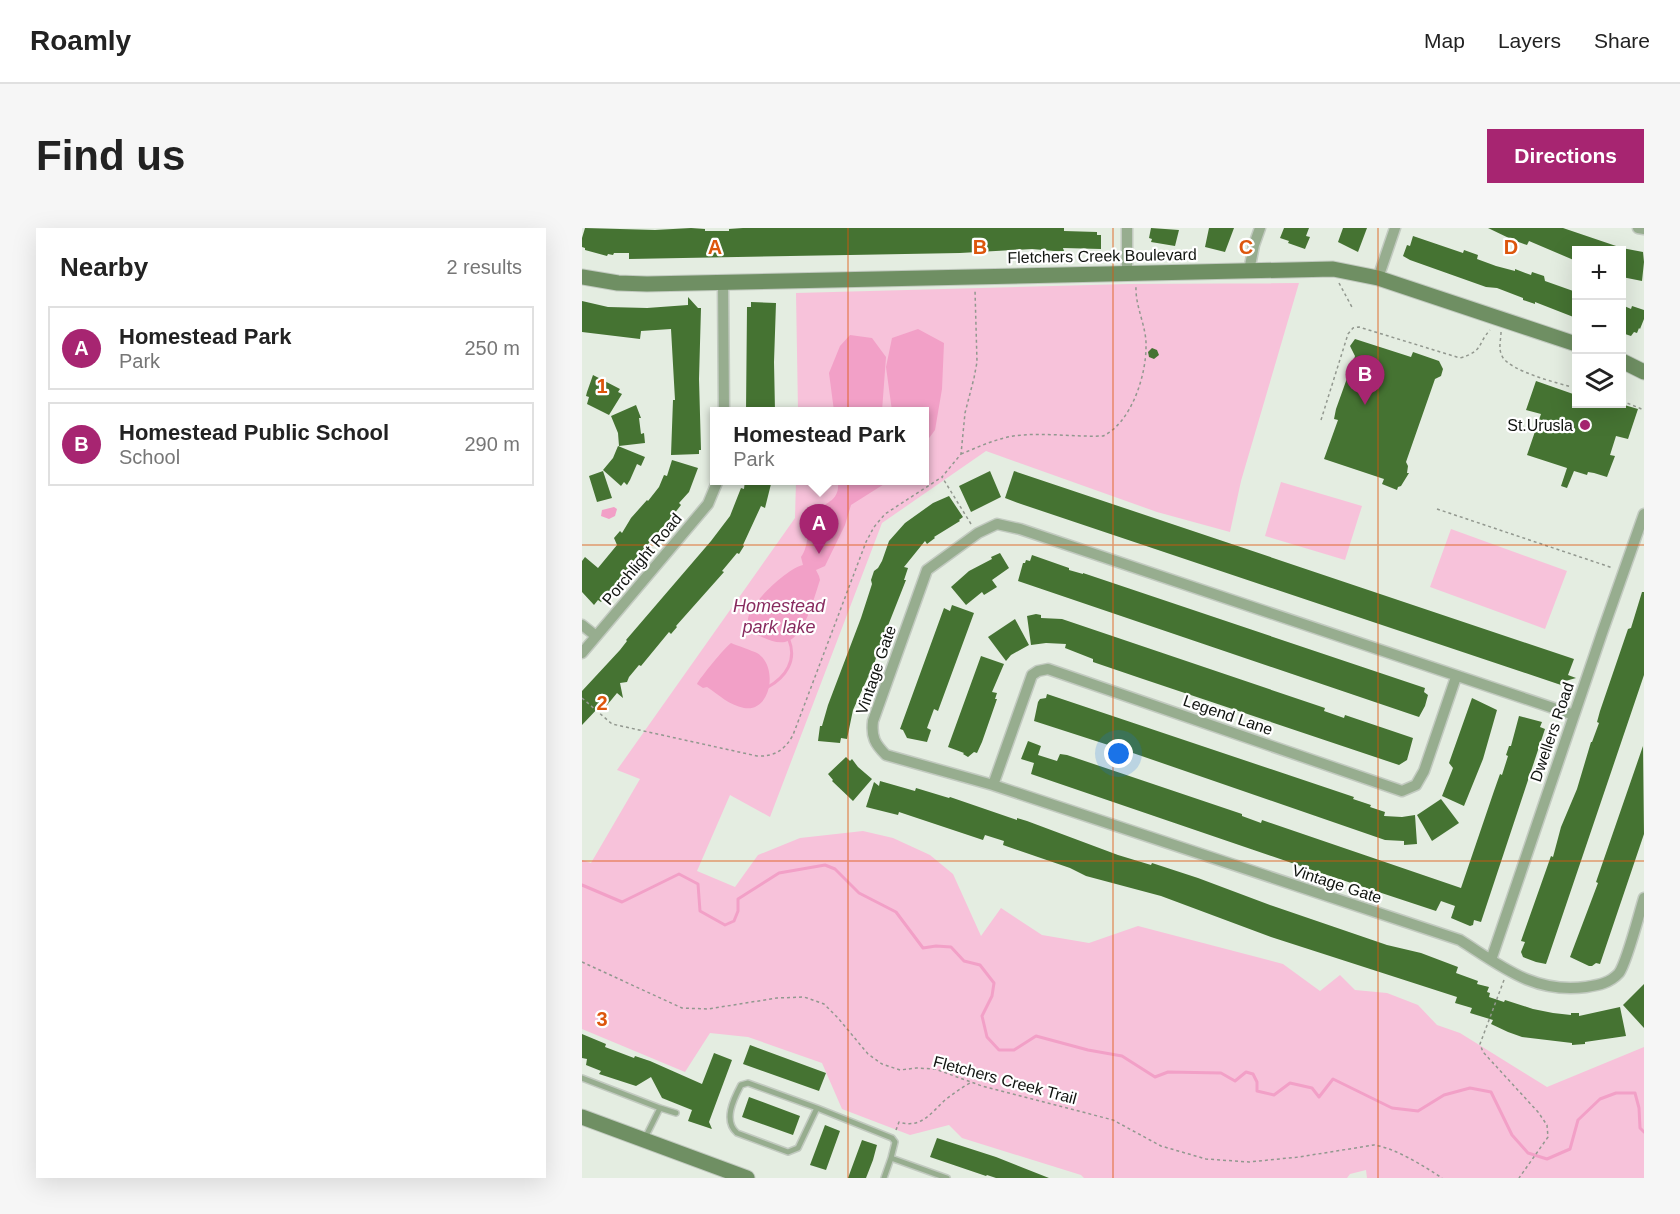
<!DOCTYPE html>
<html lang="en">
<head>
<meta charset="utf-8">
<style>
  body { margin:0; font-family:Arial,sans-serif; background:#f6f6f6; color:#222 }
  .controls { position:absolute; right:18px; top:18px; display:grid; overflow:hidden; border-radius:0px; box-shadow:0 6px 24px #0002 }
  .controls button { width:54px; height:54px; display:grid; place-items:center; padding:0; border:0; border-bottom:2px solid #e0e0e0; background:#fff; color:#222; font:30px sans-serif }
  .you { position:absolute; left:537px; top:526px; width:21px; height:21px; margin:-15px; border:4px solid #fff; border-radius:50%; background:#1a73e8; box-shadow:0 0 0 9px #1a73e833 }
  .badge { display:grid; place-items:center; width:39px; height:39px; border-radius:50%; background:#a72571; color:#fff; font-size:20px; font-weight:700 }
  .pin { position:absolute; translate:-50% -50px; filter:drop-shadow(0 2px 3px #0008) }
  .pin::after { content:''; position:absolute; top:32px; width:21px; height:18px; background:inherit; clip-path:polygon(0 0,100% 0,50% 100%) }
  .popup { position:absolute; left:128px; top:179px; width:219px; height:78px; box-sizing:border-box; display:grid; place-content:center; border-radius:0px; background:#fff; filter:drop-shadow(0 2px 4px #0005); font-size:20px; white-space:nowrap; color:#767676 }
  .popup b { font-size:22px; color:#222 }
  .popup::after { content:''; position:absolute; left:50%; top:100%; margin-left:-12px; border:12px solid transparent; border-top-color:#fff }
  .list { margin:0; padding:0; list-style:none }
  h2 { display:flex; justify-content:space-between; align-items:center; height:78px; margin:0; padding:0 24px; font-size:26px }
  h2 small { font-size:20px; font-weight:400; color:#767676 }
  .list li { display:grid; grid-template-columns:39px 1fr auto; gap:18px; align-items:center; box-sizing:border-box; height:84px; margin:0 12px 12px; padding:0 12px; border:2px solid #e0e0e0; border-radius:0px }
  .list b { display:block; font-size:22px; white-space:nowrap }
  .list p { margin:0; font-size:20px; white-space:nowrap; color:#767676 }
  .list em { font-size:20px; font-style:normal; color:#767676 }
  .icon { flex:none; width:33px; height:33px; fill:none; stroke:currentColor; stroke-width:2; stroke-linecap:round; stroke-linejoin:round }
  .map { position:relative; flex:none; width:1062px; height:950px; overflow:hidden; border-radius:0px }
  header { display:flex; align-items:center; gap:36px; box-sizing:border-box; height:84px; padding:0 30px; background:#fff; border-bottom:2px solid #e0e0e0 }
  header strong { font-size:28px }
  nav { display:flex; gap:33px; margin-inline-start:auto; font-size:21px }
  .intro { display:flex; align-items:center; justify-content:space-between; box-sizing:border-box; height:144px; padding:0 36px }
  h1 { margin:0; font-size:42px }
  .button { padding:15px 27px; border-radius:0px; background:#a72571; color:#fff; font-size:21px; font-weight:700 }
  main { display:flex; gap:36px; padding:0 36px }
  aside { flex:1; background:#fff; border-radius:0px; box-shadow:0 6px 24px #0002 }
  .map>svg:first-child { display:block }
  .green { fill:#f7c2da }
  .water { fill:#f2a0c7 }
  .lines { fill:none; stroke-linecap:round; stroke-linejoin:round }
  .stream { stroke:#f2a0c7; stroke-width:3 }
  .building { fill:#457332 }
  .lane-casing { stroke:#c2cac0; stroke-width:8 }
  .street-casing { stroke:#c2cac0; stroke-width:13 }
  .secondary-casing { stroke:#c2cac0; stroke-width:17 }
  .path { stroke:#92988f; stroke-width:1.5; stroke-dasharray:3 3; stroke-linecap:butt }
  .lane { stroke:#97ad8f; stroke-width:5 }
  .street { stroke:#97ad8f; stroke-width:10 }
  .secondary { stroke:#6f8f63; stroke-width:15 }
  .grid { fill:none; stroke:#dd560c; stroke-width:1.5; stroke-opacity:0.55 }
  .poi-dot { fill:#a72571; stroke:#fff; stroke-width:2 }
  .labels { text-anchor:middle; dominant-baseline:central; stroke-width:4.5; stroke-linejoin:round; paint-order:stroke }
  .street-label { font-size:16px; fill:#111410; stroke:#fff }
  .poi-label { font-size:16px; fill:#111410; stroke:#fff; text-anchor:end }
  .water-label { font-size:18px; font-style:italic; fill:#882b5f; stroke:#fff }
  .grid-label { font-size:20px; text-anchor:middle; font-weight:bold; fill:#dd560c; stroke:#fff; stroke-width:4.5; stroke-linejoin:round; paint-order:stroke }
</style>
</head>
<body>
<header>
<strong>Roamly</strong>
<nav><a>Map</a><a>Layers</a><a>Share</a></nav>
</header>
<div class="intro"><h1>Find us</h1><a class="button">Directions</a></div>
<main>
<aside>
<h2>Nearby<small>2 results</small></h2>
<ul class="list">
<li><span class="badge">A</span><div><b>Homestead Park</b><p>Park</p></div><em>250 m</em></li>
<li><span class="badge">B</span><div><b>Homestead Public School</b><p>School</p></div><em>290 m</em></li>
</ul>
</aside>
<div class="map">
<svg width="1062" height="950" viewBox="0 0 1062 950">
  <rect width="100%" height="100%" fill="#e4ede1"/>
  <path class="green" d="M717 55 659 253 648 304 575 284 404 223 300 295 188 589 148 567 115 643 153 659 176 627 218 610 281 603 311 610 348 627 371 646 399 708 419 680 460 707 507 715 556 698 701 736 738 763 758 747 773 762 805 765 836 777 855 797 878 805 965 859 1062 819V950H785L784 942 768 946 765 950H502L499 947 380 910 367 897 328 907 260 881 240 835 166 809 128 805 103 844 0 801V632L9 635 58 551 35 542 213 290 214 253 342 252V184L216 183 214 65 546 56Z
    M699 254 780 278 763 332 683 308Z
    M869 301 985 343 963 401 848 359Z"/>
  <path class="water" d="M336 101 362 115 360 161 353 202 342 217V184L310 183 304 139 310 110Z
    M268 107 290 110 304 129 300 183H252L247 145 258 118Z
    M256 253H307L269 277 263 297 243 338 234 342 237 348 238 352C232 369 223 410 203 414 192 416 180 409 170 404 168 400 166 396 166 391 168 375 206 340 221 337L219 329C228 317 224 299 232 287 242 272 258 276 256 253Z
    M32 279 35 281 33 288 27 291 19 288 20 282Z
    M149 415C154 417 171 423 175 425 197 438 189 485 162 480 147 477 137 467 125 459L121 460 115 456C117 451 144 418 149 415Z"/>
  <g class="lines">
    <path class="stream" d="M186 459C204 449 215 432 207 412
      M0 657 40 674 97 646 116 656 118 683 143 697 152 693 156 683V671L197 645 243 637 253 641 277 665 314 684 341 720 354 718 369 719 382 733 398 737 412 755 410 768 400 788 405 809 417 822H432L454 808 506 822 540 828 573 849 586 844 639 845 653 853 664 844 671 846 675 854V863L692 867 708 855 730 860 737 869 751 851 810 880 836 883 862 867 888 860 909 864 930 907 946 925 965 931 988 921 996 892 1018 871 1034 865H1053L1057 880 1058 900 1062 904"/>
  </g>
  <path class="building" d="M3 0 73 2 109 0 123 1V3H147V1L161 0H482V3L515 4V7H519V21L481 20 482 23H472L450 21 378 25 47 31V25H32L31 27 26 26 25 28 3 22V20L0 19V10Z
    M569 0 597 2 593 18 569 14 570 11 567 10Z
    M627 0H652L643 24 623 19Z
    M702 0H727L724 8 728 9 723 21 706 15 707 13 698 10Z
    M761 0H785L776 24 756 14Z
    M906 0H981L1040 20 1061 24 1062 34 1060 53 1040 49V22H994V33L947 13 945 17 931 12Z
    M831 8 881 25 882 22 896 27 895 31 914 38 933 43V41L949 47 950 44 962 48 963 53 994 64V90L953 74V76L941 72V70L915 60 904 59 828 32 821 28 825 17 828 18Z
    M106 69 116 80H119L117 151 119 222H117V226L89 227 91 172H93L89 101 59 103 58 111 0 104V73L26 79 65 80 106 77Z
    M169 74 194 75 192 134 193 183H164L165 79H169Z
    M1040 77 1049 81 1050 78 1062 82V91L1058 101 1057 100 1055 105 1052 104 1049 108 1040 105Z
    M773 111 829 129 831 124 857 133 861 141 859 148 853 151 824 234 826 238 825 245H827L819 258 816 259 815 262 800 256 802 251 742 231 756 192 752 191 754 181 773 128 768 118Z
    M570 120 575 122 577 127 572 131 567 129 566 124Z
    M11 147 38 161 36 164 40 166 27 187 5 176 7 169 4 168 5 164Z
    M954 153 994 167V176H1019L1032 180 1033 176H1039L1056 181 1046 211 1034 208 1028 227 1033 228 1025 249 1012 245 1006 244 1005 247 992 243 985 260 979 258 985 240 945 227 959 186 944 182Z
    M54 177 59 190H57L59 206 62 205 63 215 37 218 36 205 29 188Z
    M36 218 63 229 59 238 55 236 48 252 45 257 42 254 39 258 21 242 31 230Z
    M90 232 116 240 107 264 97 275 99 277 92 286 48 337 50 339 43 347 19 374 16 372 12 377 0 364V333L3 329 16 340 35 317 32 310 38 303 40 305 49 290 65 272 66 273 77 259 82 247 85 248Z
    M21 243 30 270 15 274 7 248Z
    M408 243 419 269 389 284 377 258Z
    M432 243 992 431 986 447 994 450 980 454 979 457 439 276 423 270Z
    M163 252H190L183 280 179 278 161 317 162 318 157 326 155 325 140 343 142 344 94 398 95 399 89 406 87 404 59 438 57 437 47 449 45 454 38 455 41 470 35 465 21 482 17 479 0 497V463L38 422 45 413 44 412 129 313 148 288 159 260 162 261Z
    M367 268 381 289 377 292 378 293 352 309 353 310 345 316 343 313 322 339 326 340 322 352H324L296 423 288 450 286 449 271 482 265 511 259 510 258 515 236 513 238 498H240L246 477 279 390 290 356 289 352 292 343 296 340 300 333 307 313 323 295 351 275Z
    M418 325 427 340 410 352 415 359 402 367 400 364 384 377 369 359 387 343 410 331 409 329Z
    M450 327 487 340V342L501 346V345L843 460 842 464 846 467 843 478 837 489 436 353 441 335H443L444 332 448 333Z
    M1060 364H1062V447L964 736 954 734 941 729 939 724 943 714 939 713 969 628 971 629 979 599 995 561 1009 514H1010L1017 495 1015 494 1018 483 1046 401 1049 400Z
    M370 377 392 385 356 483 352 481 345 500 349 502 345 514 325 510 321 502 318 501 362 380 368 383Z
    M454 386 459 387V390L480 391 743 480 742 483 762 490 763 487 831 510 825 532 817 537 558 450 511 434V431L483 420 484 416 464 415 449 417 445 388Z
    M433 391 447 417 429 427 424 433 406 409Z
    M399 428 422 436 410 464 415 465 413 471H415L400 514 395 525 392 524 386 529 381 526 382 525 366 519Z
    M465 466 772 569 771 571 789 577 788 579 803 584 802 588 820 589 833 587 835 616 822 617V613L803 612 548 524 452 493 456 474 458 471 464 470Z
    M890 470 915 482 901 531 882 578 860 568 871 540 867 535Z
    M937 488 960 494 958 499 963 501 899 694 892 692 891 697 888 698 869 690 873 678 859 673 854 683 742 646 449 546 452 535 439 531 446 513 459 518 456 527 475 533 478 526 485 527 660 586V588L679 595 680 592 879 660 912 563 918 546 920 547 926 528 924 527 927 518H929Z
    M1061 518 1062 606 1018 736 1014 735 1010 738H1007L988 729 1016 655 1014 654Z
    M264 529 268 533 270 531 276 539 290 551 271 573 250 553 251 552 246 546Z
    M298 553 333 563 334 560 367 570 368 569 435 592V590L445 593 536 627 569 637 570 635 616 650 691 678 805 717 839 725 876 739 874 745 896 753 895 756 907 759 905 764 908 765 907 769 922 774 923 772 951 781 971 785 989 787V785H997V788L1038 779 1044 808 1003 814V816L990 817V815L940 809 926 804 909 796 911 792 888 785 890 780 873 775 875 769 689 709 579 668 504 648 488 640 421 617 422 613 403 607 401 612 317 584 316 587 284 579 292 554 297 558Z
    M859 571 877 595 850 613 835 587Z
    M1062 756V800L1041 777Z
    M0 806 24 816 23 819 52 830 53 828 68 833 120 856 132 825 150 832 127 894 130 901 106 893 110 882 80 870 69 849 54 858 17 846 19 843 4 837 5 831 0 830Z
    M168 817 244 845 237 863 161 836Z
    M167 869 218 888 211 907 160 889Z
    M243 897 258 903 244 942 228 937Z
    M355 910 414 929 467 950H414L405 947 404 948 348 929Z
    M280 912 295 917 291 932 284 950H266Z"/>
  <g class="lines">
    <defs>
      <path id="lane" d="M0 850 78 880
        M235 880 166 855 159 857C151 872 141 893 155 905L206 924 216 920 235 880 310 910 313 914 309 930
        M63 910 78 880 94 885
        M302 950 309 930 365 950"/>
      <path id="street" d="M545 0V45
        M1056 0 1062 1
        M667 43 672 17 678 0
        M796 50 813 0
        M141 54 142 184
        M0 397 14 408
        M0 425 126 276 136 252
        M992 487 438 301 415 296 396 305 345 342 291 493C289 509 293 516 304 527L411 557 878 712C919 738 952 766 1004 759 1017 757 1028 755 1037 745 1045 734 1057 686 1062 670
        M411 557 450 447 456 443 466 441 820 563 834 557 842 543 874 449
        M909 732 1020 405 1062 286"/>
      <path id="secondary" d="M0 49 36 55 65 56 751 41 796 50 994 116
        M1040 133 1062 144
        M0 889 165 950"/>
    </defs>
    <use href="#lane" class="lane-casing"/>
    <use href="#street" class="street-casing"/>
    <use href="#secondary" class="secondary-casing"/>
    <path class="path" d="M757 55 771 81
      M919 104C919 112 916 120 920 128 927 143 978 156 994 160
      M1040 173 1062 182
      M739 192 766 106 771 100 777 99 878 130C902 123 895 116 908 102
      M379 226C399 218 419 208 441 207 467 205 494 209 521 208 549 195 564 148 564 119 565 99 553 79 554 58
      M855 281 1031 340
      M389 296 360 249 379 226 383 185 392 150 395 134 393 62
      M0 470 30 496 175 528C192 529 203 522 211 507L284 314 292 299 303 286 360 249
      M0 734 100 780 126 781 195 770 222 769 242 776 256 790 286 826 300 836 318 842 334 840 353 841 400 858 531 892 579 918 624 931 667 934 717 929 792 917C813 920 842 938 860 950
      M922 752 898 816 901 824 956 884 965 897 966 909 937 950
      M314 902 317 894C339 901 349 885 363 872 371 866 379 860 388 855"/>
    <use href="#lane" class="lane"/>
    <use href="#street" class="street"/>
    <use href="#secondary" class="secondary"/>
  </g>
  <path class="grid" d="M266 0V950M531 0V950M796 0V950M0 317H1062M0 633H1062"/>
  <circle class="poi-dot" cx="1003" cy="197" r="6"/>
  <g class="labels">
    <g class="street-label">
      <text transform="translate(520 28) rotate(-1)">Fletchers Creek Boulevard</text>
      <text transform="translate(60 331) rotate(-50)">Porchlight Road</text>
      <text transform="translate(294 442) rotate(-71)">Vintage Gate</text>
      <text transform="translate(646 487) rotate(19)">Legend Lane</text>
      <text transform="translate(970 504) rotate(-71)">Dwellers Road</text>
      <text transform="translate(755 656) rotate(18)">Vintage Gate</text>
      <text transform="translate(423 852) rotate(15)">Fletchers Creek Trail</text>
    </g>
    <g class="poi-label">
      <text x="991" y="197">St.Urusla</text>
    </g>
    <g class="water-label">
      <text x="197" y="378">Homestead<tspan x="197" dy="21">park lake</tspan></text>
    </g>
  </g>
  <g class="grid-label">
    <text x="133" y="26">A</text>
    <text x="398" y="26">B</text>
    <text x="664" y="26">C</text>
    <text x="929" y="26">D</text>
    <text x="20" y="165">1</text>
    <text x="20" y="482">2</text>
    <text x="20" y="798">3</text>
  </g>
</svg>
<div class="controls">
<button>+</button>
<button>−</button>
<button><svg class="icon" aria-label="layers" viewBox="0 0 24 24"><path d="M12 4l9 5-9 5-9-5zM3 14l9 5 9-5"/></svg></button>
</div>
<div class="you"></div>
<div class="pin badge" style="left:237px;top:326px">A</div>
<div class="popup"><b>Homestead Park</b>Park</div>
<div class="pin badge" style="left:783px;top:177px">B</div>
</div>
</main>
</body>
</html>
